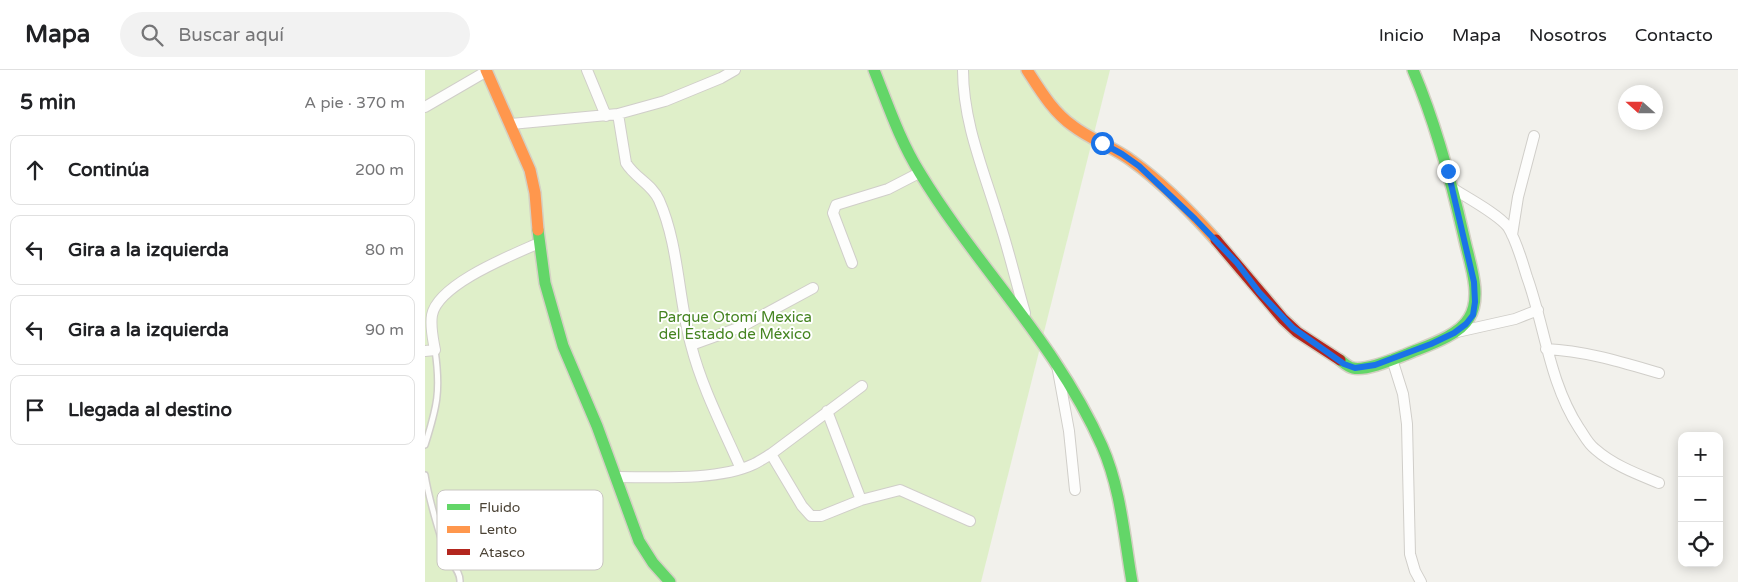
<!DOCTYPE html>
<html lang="es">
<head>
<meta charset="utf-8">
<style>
  body { margin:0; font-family:"Varela Round",sans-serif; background:#f2f2f2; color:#202124 }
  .controls { position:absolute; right:15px; bottom:15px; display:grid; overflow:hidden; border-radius:10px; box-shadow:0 2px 12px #0003 }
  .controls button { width:45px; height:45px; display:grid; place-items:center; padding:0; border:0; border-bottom:1px solid #e0e0e0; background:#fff; color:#202124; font:25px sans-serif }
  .compass { position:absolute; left:1193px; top:15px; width:45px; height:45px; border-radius:50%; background:#fff; box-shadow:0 2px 12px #0003; rotate:291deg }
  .stop { position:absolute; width:15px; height:15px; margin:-11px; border:4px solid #1a73e8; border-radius:50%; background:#fff }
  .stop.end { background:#1a73e8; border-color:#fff; box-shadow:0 1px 5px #0008 }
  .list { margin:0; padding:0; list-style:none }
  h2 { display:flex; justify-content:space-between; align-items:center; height:65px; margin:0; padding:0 20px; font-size:21px }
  h2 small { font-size:16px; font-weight:400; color:#757577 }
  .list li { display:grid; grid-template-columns:32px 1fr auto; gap:15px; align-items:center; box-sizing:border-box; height:70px; margin:0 10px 10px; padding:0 10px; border:1px solid #e0e0e0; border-radius:10px }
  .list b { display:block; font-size:19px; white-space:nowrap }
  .list em { font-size:16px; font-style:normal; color:#757577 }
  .icon { flex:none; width:28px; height:28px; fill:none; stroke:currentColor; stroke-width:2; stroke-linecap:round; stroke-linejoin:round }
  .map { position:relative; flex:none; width:1313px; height:512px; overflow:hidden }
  header { display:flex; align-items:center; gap:30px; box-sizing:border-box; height:70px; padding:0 25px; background:#fff; border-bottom:1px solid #e0e0e0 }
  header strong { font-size:24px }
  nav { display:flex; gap:28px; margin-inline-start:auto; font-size:18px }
  .search { width:350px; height:45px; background:#f2f2f2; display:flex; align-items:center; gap:12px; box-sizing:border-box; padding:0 18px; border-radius:28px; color:#757577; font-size:19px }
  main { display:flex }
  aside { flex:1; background:#fff }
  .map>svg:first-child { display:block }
  .green { fill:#dfefc9 }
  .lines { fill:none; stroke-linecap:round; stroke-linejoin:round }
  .lane-casing { stroke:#d0cec9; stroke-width:8 }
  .street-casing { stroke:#d0cec9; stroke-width:12 }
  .fast-casing { stroke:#d4d0c3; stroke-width:14 }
  .slow-casing { stroke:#d4d0c3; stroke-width:14 }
  .jam-casing { stroke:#d4d0c3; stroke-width:14 }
  .lane { stroke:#fdfdfc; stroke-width:5 }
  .street { stroke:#fdfdfc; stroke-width:10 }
  .fast { stroke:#63d668; stroke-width:11 }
  .slow { stroke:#ff974d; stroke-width:11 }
  .jam { stroke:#b3261e; stroke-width:11 }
  .route { stroke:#1a73e8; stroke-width:6 }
  .labels { text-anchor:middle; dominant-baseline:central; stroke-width:4; stroke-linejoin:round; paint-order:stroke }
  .park-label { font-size:15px; fill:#458421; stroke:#fff }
  .key { fill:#fff; stroke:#c9c6c2; stroke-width:1 }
  .key-label { font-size:14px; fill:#4a4235 }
</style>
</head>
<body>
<header>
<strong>Mapa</strong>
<div class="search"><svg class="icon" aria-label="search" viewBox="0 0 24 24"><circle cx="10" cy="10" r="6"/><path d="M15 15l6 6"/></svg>Buscar aquí</div>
<nav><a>Inicio</a><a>Mapa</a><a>Nosotros</a><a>Contacto</a></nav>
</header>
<main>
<aside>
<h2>5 min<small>A pie · 370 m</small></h2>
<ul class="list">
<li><svg class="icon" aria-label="ahead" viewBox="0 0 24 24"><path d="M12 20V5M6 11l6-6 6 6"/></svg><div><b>Continúa</b></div><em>200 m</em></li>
<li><svg class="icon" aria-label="left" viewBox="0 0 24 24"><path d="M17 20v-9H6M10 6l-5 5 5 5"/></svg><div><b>Gira a la izquierda</b></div><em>80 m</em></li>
<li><svg class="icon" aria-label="left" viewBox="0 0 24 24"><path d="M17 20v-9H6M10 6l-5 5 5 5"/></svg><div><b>Gira a la izquierda</b></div><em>90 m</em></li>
<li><svg class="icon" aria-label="arrive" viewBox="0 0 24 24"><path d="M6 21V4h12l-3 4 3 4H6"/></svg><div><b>Llegada al destino</b></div></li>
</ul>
</aside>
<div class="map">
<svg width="1313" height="512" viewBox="0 0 1313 512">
  <rect width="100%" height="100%" fill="#f2f1ec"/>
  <path class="green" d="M0 0H685L556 512H0Z"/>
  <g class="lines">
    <defs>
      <path id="lane" d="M0 375C12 337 16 321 10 280
        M0 405C4 430 12 456 20 481 24 492 36 501 35 512"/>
      <path id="street" d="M162 0 181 46
        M538 0C538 53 559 101 574 151 584 181 591 212 600 243
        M0 37 62 1
        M193 44 201 93C210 108 227 114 234 130 254 175 253 228 266 275 277 318 298 358 316 399
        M86 54 193 44 240 31 296 8 310 0
        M1027 118C1041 127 1073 144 1083 157 1092 172 1097 191 1102 207 1120 257 1124 312 1154 358 1159 365 1163 374 1170 379 1188 395 1212 404 1234 413
        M1087 165 1093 127 1109 66
        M427 193 408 143 411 135 463 119 494 103
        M1032 262 1090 249 1113 240
        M266 275 316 257 388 218
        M1121 279C1161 281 1196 292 1234 303
        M0 281 10 280C8 269 5 257 7 245 13 214 87 185 114 173
        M967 289 978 324 982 354 985 484 990 501 996 512
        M632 295 644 361 650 420
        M402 341 436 430
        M346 384 377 436 386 446H396L436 430 475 420 545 451
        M191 407C231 407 293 411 329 394 335 391 341 387 346 384L437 316"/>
      <path id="fast" d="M449 0C463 35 475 71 495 103 552 197 632 274 677 376 696 419 699 466 707 512
        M113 160 120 213 138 276 172 356 214 471 228 493 245 512
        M915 290C919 293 923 297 928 298 942 301 969 289 982 284 1001 276 1034 266 1044 248 1058 226 1044 191 1039 167 1026 110 1011 54 988 0"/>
      <path id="slow" d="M61 0 105 100 110 123 113 160
        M602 0C615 20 628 42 648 56 666 70 689 77 707 91 738 113 766 142 791 170"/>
      <path id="jam" d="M791 170 858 249 872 262 915 290"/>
    </defs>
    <use href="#lane" class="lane-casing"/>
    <use href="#street" class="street-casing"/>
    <use href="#fast" class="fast-casing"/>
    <use href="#slow" class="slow-casing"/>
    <use href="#jam" class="jam-casing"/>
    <use href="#lane" class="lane"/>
    <use href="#street" class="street"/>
    <use href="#fast" class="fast"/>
    <use href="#slow" class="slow"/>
    <use href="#jam" class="jam"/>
  </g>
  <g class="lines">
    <path class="route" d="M677 73 697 84 714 96 770 149 812 193 834 222 868 258 919 294 930 298 950 295 1006 274 1029 263 1041 254 1048 245 1050 232 1049 212 1023 101"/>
  </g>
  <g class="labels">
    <g class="park-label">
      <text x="310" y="247">Parque Otomí Mexica<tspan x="310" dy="17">del Estado de México</tspan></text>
    </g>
  </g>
  <rect x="12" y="420" width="166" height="80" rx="8" class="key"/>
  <rect x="22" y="434" width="23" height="6" fill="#63d668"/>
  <rect x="22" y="456" width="23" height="7" fill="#ff974d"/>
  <rect x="22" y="479" width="23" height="6" fill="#b3261e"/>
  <g class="key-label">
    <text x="54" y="442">Fluido</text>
    <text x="54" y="464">Lento</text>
    <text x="54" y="487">Atasco</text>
  </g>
</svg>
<div class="controls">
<button>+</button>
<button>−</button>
<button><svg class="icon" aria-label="locate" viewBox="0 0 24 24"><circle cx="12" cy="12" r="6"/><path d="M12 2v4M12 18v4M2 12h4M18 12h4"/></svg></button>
</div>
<svg class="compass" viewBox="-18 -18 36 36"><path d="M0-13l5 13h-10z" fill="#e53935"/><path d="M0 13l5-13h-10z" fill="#757577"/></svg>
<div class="stop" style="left:677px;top:73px"></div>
<div class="stop end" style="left:1023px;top:101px"></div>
</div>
</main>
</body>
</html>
